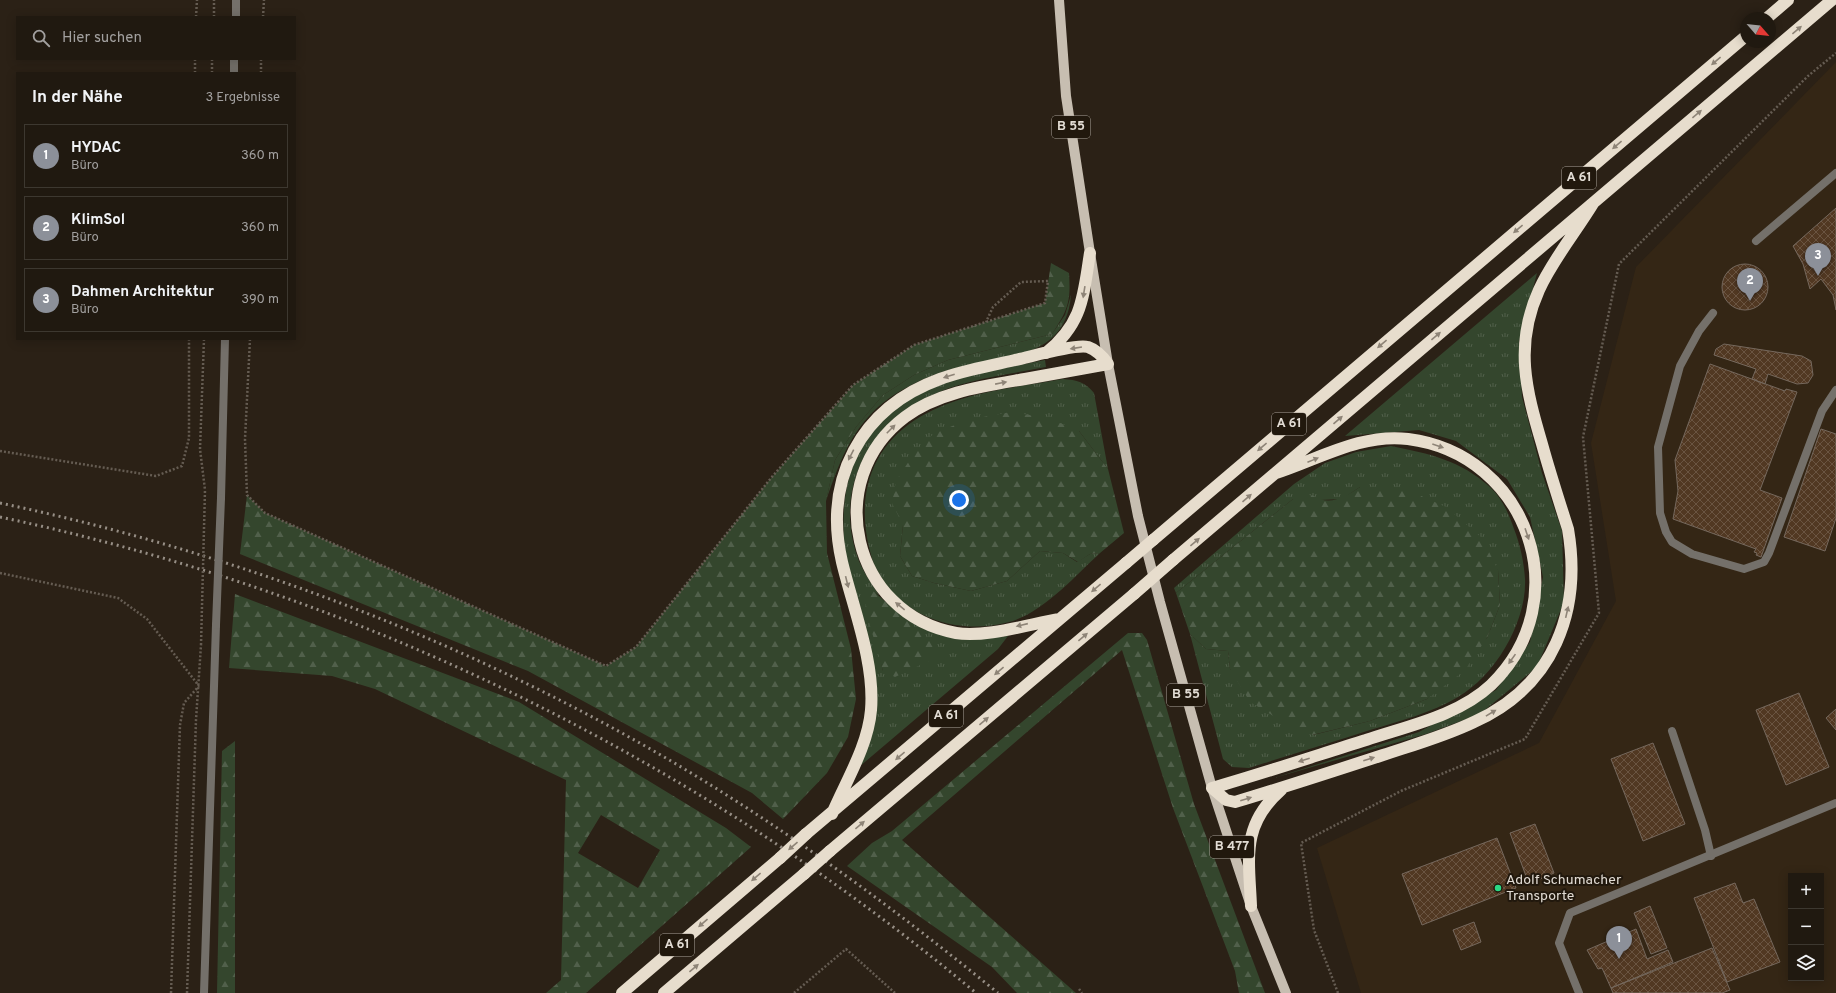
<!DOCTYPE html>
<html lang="de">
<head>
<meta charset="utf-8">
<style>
  body { margin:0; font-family:Overpass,sans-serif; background:#282219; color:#f1f3f6 }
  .controls { position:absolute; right:12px; bottom:12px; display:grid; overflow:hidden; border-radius:0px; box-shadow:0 2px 10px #0003 }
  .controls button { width:36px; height:36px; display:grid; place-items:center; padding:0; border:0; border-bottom:1px solid #3d3830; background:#201910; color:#f1f3f6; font:20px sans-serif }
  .compass { position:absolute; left:1740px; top:12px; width:36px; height:36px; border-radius:50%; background:#201910; box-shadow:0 2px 10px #0003; rotate:118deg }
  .you { position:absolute; left:959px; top:500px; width:14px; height:14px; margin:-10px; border:3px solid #fff; border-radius:50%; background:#1a73e8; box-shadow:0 0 0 6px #1a73e833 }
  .badge { display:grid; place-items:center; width:26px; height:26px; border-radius:50%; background:#8c9099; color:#fff; font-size:13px; font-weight:700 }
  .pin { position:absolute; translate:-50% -33px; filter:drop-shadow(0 1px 2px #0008) }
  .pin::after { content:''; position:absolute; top:21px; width:14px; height:12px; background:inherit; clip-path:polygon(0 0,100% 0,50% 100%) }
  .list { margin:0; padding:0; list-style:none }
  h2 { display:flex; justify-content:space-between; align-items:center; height:52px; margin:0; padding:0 16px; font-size:17px }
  h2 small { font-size:13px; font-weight:400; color:#a2a09f }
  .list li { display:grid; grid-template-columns:26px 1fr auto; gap:12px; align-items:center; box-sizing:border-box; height:64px; margin:0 8px 8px; padding:0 8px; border:1px solid #3d3830; border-radius:0px }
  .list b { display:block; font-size:15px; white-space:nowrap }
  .list p { margin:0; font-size:13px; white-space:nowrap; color:#a2a09f }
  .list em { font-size:13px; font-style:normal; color:#a2a09f }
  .icon { flex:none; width:22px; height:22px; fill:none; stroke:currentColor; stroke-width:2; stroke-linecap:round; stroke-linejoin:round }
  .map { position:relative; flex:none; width:1836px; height:993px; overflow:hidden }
  .search { position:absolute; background:#201910; box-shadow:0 2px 10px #0003; left:16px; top:16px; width:280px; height:44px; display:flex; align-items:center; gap:10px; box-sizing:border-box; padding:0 14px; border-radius:0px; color:#a2a09f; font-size:15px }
  .panel { position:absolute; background:#201910; box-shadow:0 2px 10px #0003; left:16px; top:72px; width:280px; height:268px; border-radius:0px }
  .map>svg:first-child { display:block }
  .built { fill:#342615; fill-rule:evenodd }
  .grass { fill:url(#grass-tufts) }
  .forest { fill:url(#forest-firs); fill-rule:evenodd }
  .building { fill:url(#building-cross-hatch); stroke:#75685d }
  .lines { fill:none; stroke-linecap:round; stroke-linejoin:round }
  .path { stroke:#655c52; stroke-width:2.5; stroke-dasharray:2 2; stroke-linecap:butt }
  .service { stroke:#74706a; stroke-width:8 }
  .minor { stroke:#74706a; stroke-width:8 }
  .tertiary { stroke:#74706a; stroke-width:8 }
  .primary { stroke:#c7beb1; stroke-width:10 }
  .motorway { stroke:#e7ddcd; stroke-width:12 }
  .rail { stroke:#978f86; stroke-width:3; stroke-dasharray:2 4; stroke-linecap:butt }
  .path-bridge { stroke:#655c52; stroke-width:2.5; stroke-dasharray:2 2; stroke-linecap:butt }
  .tertiary-bridge { stroke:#74706a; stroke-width:8 }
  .motorway-bridge { stroke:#e7ddcd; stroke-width:12 }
  .oneway { fill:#8e8477 }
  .poi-dot { fill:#2bd884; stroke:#21180d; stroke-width:1.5 }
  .labels { text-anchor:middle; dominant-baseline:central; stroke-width:4; stroke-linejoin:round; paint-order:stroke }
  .shield { fill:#21180d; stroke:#a8a198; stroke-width:1 }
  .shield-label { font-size:13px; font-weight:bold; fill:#e2dcd4 }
  .poi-label { font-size:14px; fill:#e2dcd4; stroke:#21180d; text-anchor:start }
</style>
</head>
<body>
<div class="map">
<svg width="1836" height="993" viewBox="0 0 1836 993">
  <defs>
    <pattern id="grass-tufts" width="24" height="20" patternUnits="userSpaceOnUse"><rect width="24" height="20" fill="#34462d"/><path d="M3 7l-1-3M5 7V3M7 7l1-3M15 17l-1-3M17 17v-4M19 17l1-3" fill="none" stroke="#51604b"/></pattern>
    <pattern id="forest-firs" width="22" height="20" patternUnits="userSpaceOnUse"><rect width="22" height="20" fill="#34462d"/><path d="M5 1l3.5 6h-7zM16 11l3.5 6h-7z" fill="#51604b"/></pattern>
    <pattern id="building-cross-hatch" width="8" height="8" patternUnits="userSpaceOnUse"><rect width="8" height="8" fill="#513822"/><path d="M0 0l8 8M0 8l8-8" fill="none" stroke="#6a5441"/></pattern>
  </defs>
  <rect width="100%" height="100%" fill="#2b2116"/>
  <path class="built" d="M1836 62V993H1361L1317 848 1539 743 1616 601 1591 443 1636 267ZM1791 876H1821V978H1791Z"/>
  <path class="grass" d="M1537 273 1519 342 1522 397 1542 473 1562 531 1564 602 1537 667 1480 714 1426 734 1274 778 1419 732 1496 690 1530 642 1543 577 1530 517 1507 479 1456 441 1419 430 1345 436Z
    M1071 295C1066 360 1004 355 956 368 936 373 915 382 897 393 855 419 841 457 826 501L835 460 856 427 883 395 914 375 948 360 1052 334 1065 315Z
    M1045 360 1046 367C1007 375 964 379 928 397 865 427 833 494 859 561 864 573 872 584 879 595L872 591 878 649 883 671 912 625 900 615C919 626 939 637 961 639 976 640 993 637 1008 636L998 649 859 767C871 743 875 725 876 699 870 668 863 636 856 604 853 587 847 569 845 551 837 479 859 422 928 389 962 373 1007 368 1045 360Z
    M1063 379C1077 380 1085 382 1094 393L1108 469 1079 431 903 525 900 556 912 576 934 583 971 591 1007 581 1040 551 1063 553 1077 562 1090 554 1100 553C1075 576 1043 613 1009 622 962 635 911 620 882 581 875 571 872 559 869 547 857 497 870 449 915 420 958 392 1013 388 1063 379Z
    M1391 446C1430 454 1460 460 1490 487 1502 498 1509 514 1514 529 1520 544 1524 562 1525 579 1527 622 1495 676 1458 697 1431 713 1400 721 1370 730 1330 743 1289 755 1249 768L1232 767 1223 759 1190 634 1206 649 1228 651 1230 669 1313 735 1370 721 1427 699 1487 638 1500 605 1498 570 1360 487 1342 499 1320 500 1293 499 1176 593 1174 588 1294 484 1325 463 1356 452Z"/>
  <path class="forest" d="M1051 263 1069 273C1071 302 1068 310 1052 334L948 360 914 375 883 395 856 427 835 460 826 501 827 553 851 649 856 699 848 737 827 773 783 819 752 793 528 671 240 554 247 495 265 513 606 666 636 647 771 478 853 385 914 345 1045 303Z
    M1011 412 1048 418 1079 431 1108 469 1124 533 1100 553 1090 554 1078 562 1063 553 1040 551 1007 581 971 591 934 583 912 576 900 556 903 525 892 503 896 481 913 455 933 434 967 420Z
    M1360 487 1403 488 1446 507 1482 538 1498 570 1500 605 1487 638 1464 671 1427 699 1370 721 1312 735 1282 721 1250 702 1230 669 1228 651 1206 649 1190 634 1176 593 1293 499 1312 495C1329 507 1345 497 1360 487Z
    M872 590 932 642 936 653 929 661 895 677 883 671 866 611 865 597Z
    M235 594 519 702 726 828 751 847 586 993H546L561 980 566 780 375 689 332 676 229 668ZM601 815 660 850 638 888 578 853Z
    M1128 633H1142L1147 640 1194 804 1265 993H1239L1235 971 1173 808 1122 650 902 840 1076 993H1017L992 967 847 866 872 843 892 831Z
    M235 741V993H217L222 751Z"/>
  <path class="building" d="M1836 208V310L1833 295 1821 279 1810 289 1803 264 1793 246Z
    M1722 287a23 23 0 1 1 46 0a23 23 0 1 1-46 0Z
    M1724 344 1802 356 1811 361 1813 375 1808 383 1797 384 1768 374 1765 384 1752 379 1756 369 1714 355 1716 349Z
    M1710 364 1785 391 1786 389 1797 392 1760 490 1782 498 1761 557 1756 555 1757 553 1754 552 1756 549 1673 519 1678 491 1675 460Z
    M1821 429 1836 434V518L1825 551 1784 537Z
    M1799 693 1829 767 1786 785 1756 710Z
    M1836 709V730L1826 718Z
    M1653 743 1685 824 1643 841 1611 759Z
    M1535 824 1554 873 1529 884 1510 833Z
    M1497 838 1516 888 1422 925 1402 874Z
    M1735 883 1743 903 1754 899 1780 962 1727 982 1694 898Z
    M1650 906 1667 948 1651 954 1634 913Z
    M1474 922 1481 942 1461 950 1453 930Z
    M1636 929 1647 959 1668 950 1673 962 1611 988 1602 968 1598 969 1587 950Z
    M1712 948 1730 990 1722 993H1613L1611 988Z"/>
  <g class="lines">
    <path class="path" d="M196 17 197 0
      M214 17V0
      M263 17 264 0
      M195 73V59
      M212 73V59
      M261 73V59
      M204 339 200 449 205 490
      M250 339 245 439 247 495 265 513 606 666 636 647 771 478 853 385 914 345 1045 303 1048 281 1021 282 993 307 986 322
      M0 451 156 476 182 466 189 438V339
      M0 573 118 598 147 619 199 686
      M1079 989 1082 993
      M171 993 180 725 184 703 199 686
      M187 993 196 720 201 645
      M794 993 846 949 895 993
      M1338 993 1314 930 1301 843 1401 791 1525 739 1599 613 1583 437 1619 264 1808 76 1836 53"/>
    <path class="service" d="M1756 241 1836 173
      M1713 313 1699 331 1680 366 1658 447 1660 513 1666 532 1672 542 1692 554 1744 569 1764 562 1769 553 1822 411 1836 390
      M1672 731 1705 830 1711 856"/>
    <path class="minor" d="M1579 993 1559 943 1570 913 1836 803"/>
    <path class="tertiary" d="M236 17V0
      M234 73V59
      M221 498 225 339
      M204 993 216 625"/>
    <path class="primary" d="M1059 0 1066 96 1090 253 1108 364 1138 516 1160 602 1212 788 1251 906 1286 993"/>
    <path class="motorway" d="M1767 18 1788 0
      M1046 353C1083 323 1083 297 1090 253
      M1276 473C1319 459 1362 433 1408 439 1528 454 1579 600 1491 685 1458 716 1407 726 1366 740 1315 756 1264 773 1212 788L1226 800 1235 802C1285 787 1334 771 1383 755 1413 745 1445 736 1474 722 1554 686 1582 611 1568 529 1559 501 1550 473 1542 444 1526 390 1514 345 1539 290 1553 259 1576 232 1594 202
      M1153 540 1746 36
      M1173 560 1832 0
      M832 814C846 781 868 746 871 710 875 662 853 608 842 562 823 480 860 408 940 379 964 370 990 366 1015 360 1030 357 1074 344 1088 347 1097 350 1103 357 1108 364 1080 369 1052 374 1025 379 984 386 938 392 905 417 821 480 852 614 956 633 985 638 1030 624 1060 619
      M806 834 1126 563
      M830 851 1134 594
      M1251 906C1249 858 1241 825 1281 790
      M622 993 780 858
      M664 993 804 874"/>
    <path class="rail" d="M0 503C252 556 507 656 725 794 820 854 910 921 998 993
      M0 517C359 593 695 758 976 993"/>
    <path class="path-bridge" d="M201 645 205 490"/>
    <path class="tertiary-bridge" d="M216 625 221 498"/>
    <path class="motorway-bridge" d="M1126 563 1153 540
      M1134 594 1173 560
      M780 858 806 834
      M804 874 830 851"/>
  </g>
  <defs><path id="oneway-solid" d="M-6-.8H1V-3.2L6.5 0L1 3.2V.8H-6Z"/></defs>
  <g class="oneway">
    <use href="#oneway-solid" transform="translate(1797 30) rotate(-40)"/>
    <use href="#oneway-solid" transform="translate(1716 61) rotate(140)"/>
    <use href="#oneway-solid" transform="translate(1697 114) rotate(-40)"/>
    <use href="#oneway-solid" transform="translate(1617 145) rotate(140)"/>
    <use href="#oneway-solid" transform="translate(1518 229) rotate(140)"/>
    <use href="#oneway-solid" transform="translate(1084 292) rotate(99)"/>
    <use href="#oneway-solid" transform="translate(1436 336) rotate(-40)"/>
    <use href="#oneway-solid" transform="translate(1382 344) rotate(140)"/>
    <use href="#oneway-solid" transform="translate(1076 348) rotate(171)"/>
    <use href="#oneway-solid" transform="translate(949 376) rotate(162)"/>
    <use href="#oneway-solid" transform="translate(1001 383) rotate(-11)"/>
    <use href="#oneway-solid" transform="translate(1338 420) rotate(-41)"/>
    <use href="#oneway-solid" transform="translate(891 429) rotate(-45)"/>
    <use href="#oneway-solid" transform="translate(1438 446) rotate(19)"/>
    <use href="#oneway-solid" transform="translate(1262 447) rotate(140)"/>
    <use href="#oneway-solid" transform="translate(851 455) rotate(117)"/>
    <use href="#oneway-solid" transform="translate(1313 460) rotate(-22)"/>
    <use href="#oneway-solid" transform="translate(1247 498) rotate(-41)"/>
    <use href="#oneway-solid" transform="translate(1527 534) rotate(71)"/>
    <use href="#oneway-solid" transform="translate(1195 542) rotate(-40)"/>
    <use href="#oneway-solid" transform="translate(847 582) rotate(76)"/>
    <use href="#oneway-solid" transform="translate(1096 588) rotate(140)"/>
    <use href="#oneway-solid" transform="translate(900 606) rotate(-141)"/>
    <use href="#oneway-solid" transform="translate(1567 612) rotate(-77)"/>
    <use href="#oneway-solid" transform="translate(1022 625) rotate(167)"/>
    <use href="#oneway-solid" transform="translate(1083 637) rotate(-40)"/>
    <use href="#oneway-solid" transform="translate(1512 659) rotate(125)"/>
    <use href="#oneway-solid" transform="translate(999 671) rotate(140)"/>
    <use href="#oneway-solid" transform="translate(1491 713) rotate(-31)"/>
    <use href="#oneway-solid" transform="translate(984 721) rotate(-40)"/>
    <use href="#oneway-solid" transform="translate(900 756) rotate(140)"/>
    <use href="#oneway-solid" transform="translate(1369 759) rotate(-18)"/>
    <use href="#oneway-solid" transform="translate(1304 760) rotate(162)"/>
    <use href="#oneway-solid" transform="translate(1246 799) rotate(-17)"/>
    <use href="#oneway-solid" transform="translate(860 825) rotate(-40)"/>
    <use href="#oneway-solid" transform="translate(793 846) rotate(139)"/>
    <use href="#oneway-solid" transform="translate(756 877) rotate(140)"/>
    <use href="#oneway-solid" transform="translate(703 923) rotate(139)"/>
    <use href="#oneway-solid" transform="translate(694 968) rotate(-40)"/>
  </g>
  <circle class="poi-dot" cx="1498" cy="888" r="4"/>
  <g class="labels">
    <g class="shield">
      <rect x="1052" y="116" width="38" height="22" rx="3"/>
      <rect x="1562" y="167" width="34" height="22" rx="3"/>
      <rect x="1272" y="413" width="34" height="22" rx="3"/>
      <rect x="1167" y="684" width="38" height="22" rx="3"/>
      <rect x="929" y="705" width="34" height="22" rx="3"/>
      <rect x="1210" y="836" width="44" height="22" rx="3"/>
      <rect x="660" y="934" width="34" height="22" rx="3"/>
    </g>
    <g class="shield-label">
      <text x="1071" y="127">B 55</text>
      <text x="1579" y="178">A 61</text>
      <text x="1289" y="424">A 61</text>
      <text x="1186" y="695">B 55</text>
      <text x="946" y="716">A 61</text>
      <text x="1232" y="847">B 477</text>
      <text x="677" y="945">A 61</text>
    </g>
    <g class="poi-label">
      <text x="1506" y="880">Adolf Schumacher<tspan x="1506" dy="16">Transporte</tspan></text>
    </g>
  </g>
</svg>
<div class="controls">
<button>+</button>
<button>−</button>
<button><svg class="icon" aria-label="layers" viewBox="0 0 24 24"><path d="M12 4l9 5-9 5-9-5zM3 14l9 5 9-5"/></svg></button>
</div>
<svg class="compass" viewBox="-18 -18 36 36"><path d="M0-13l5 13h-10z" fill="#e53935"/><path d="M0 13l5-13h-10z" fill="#a2a09f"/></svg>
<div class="you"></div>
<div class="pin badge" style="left:1619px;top:959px">1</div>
<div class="pin badge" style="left:1750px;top:301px">2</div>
<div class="pin badge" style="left:1818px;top:276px">3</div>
<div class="search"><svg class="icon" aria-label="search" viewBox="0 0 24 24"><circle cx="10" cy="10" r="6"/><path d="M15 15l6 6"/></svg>Hier suchen</div>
<section class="panel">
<h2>In der Nähe<small>3 Ergebnisse</small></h2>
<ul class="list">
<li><span class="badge">1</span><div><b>HYDAC</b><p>Büro</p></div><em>360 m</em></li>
<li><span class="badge">2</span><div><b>KlimSol</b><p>Büro</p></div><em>360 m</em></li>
<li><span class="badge">3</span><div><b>Dahmen Architektur</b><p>Büro</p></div><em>390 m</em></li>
</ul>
</section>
</div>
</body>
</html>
